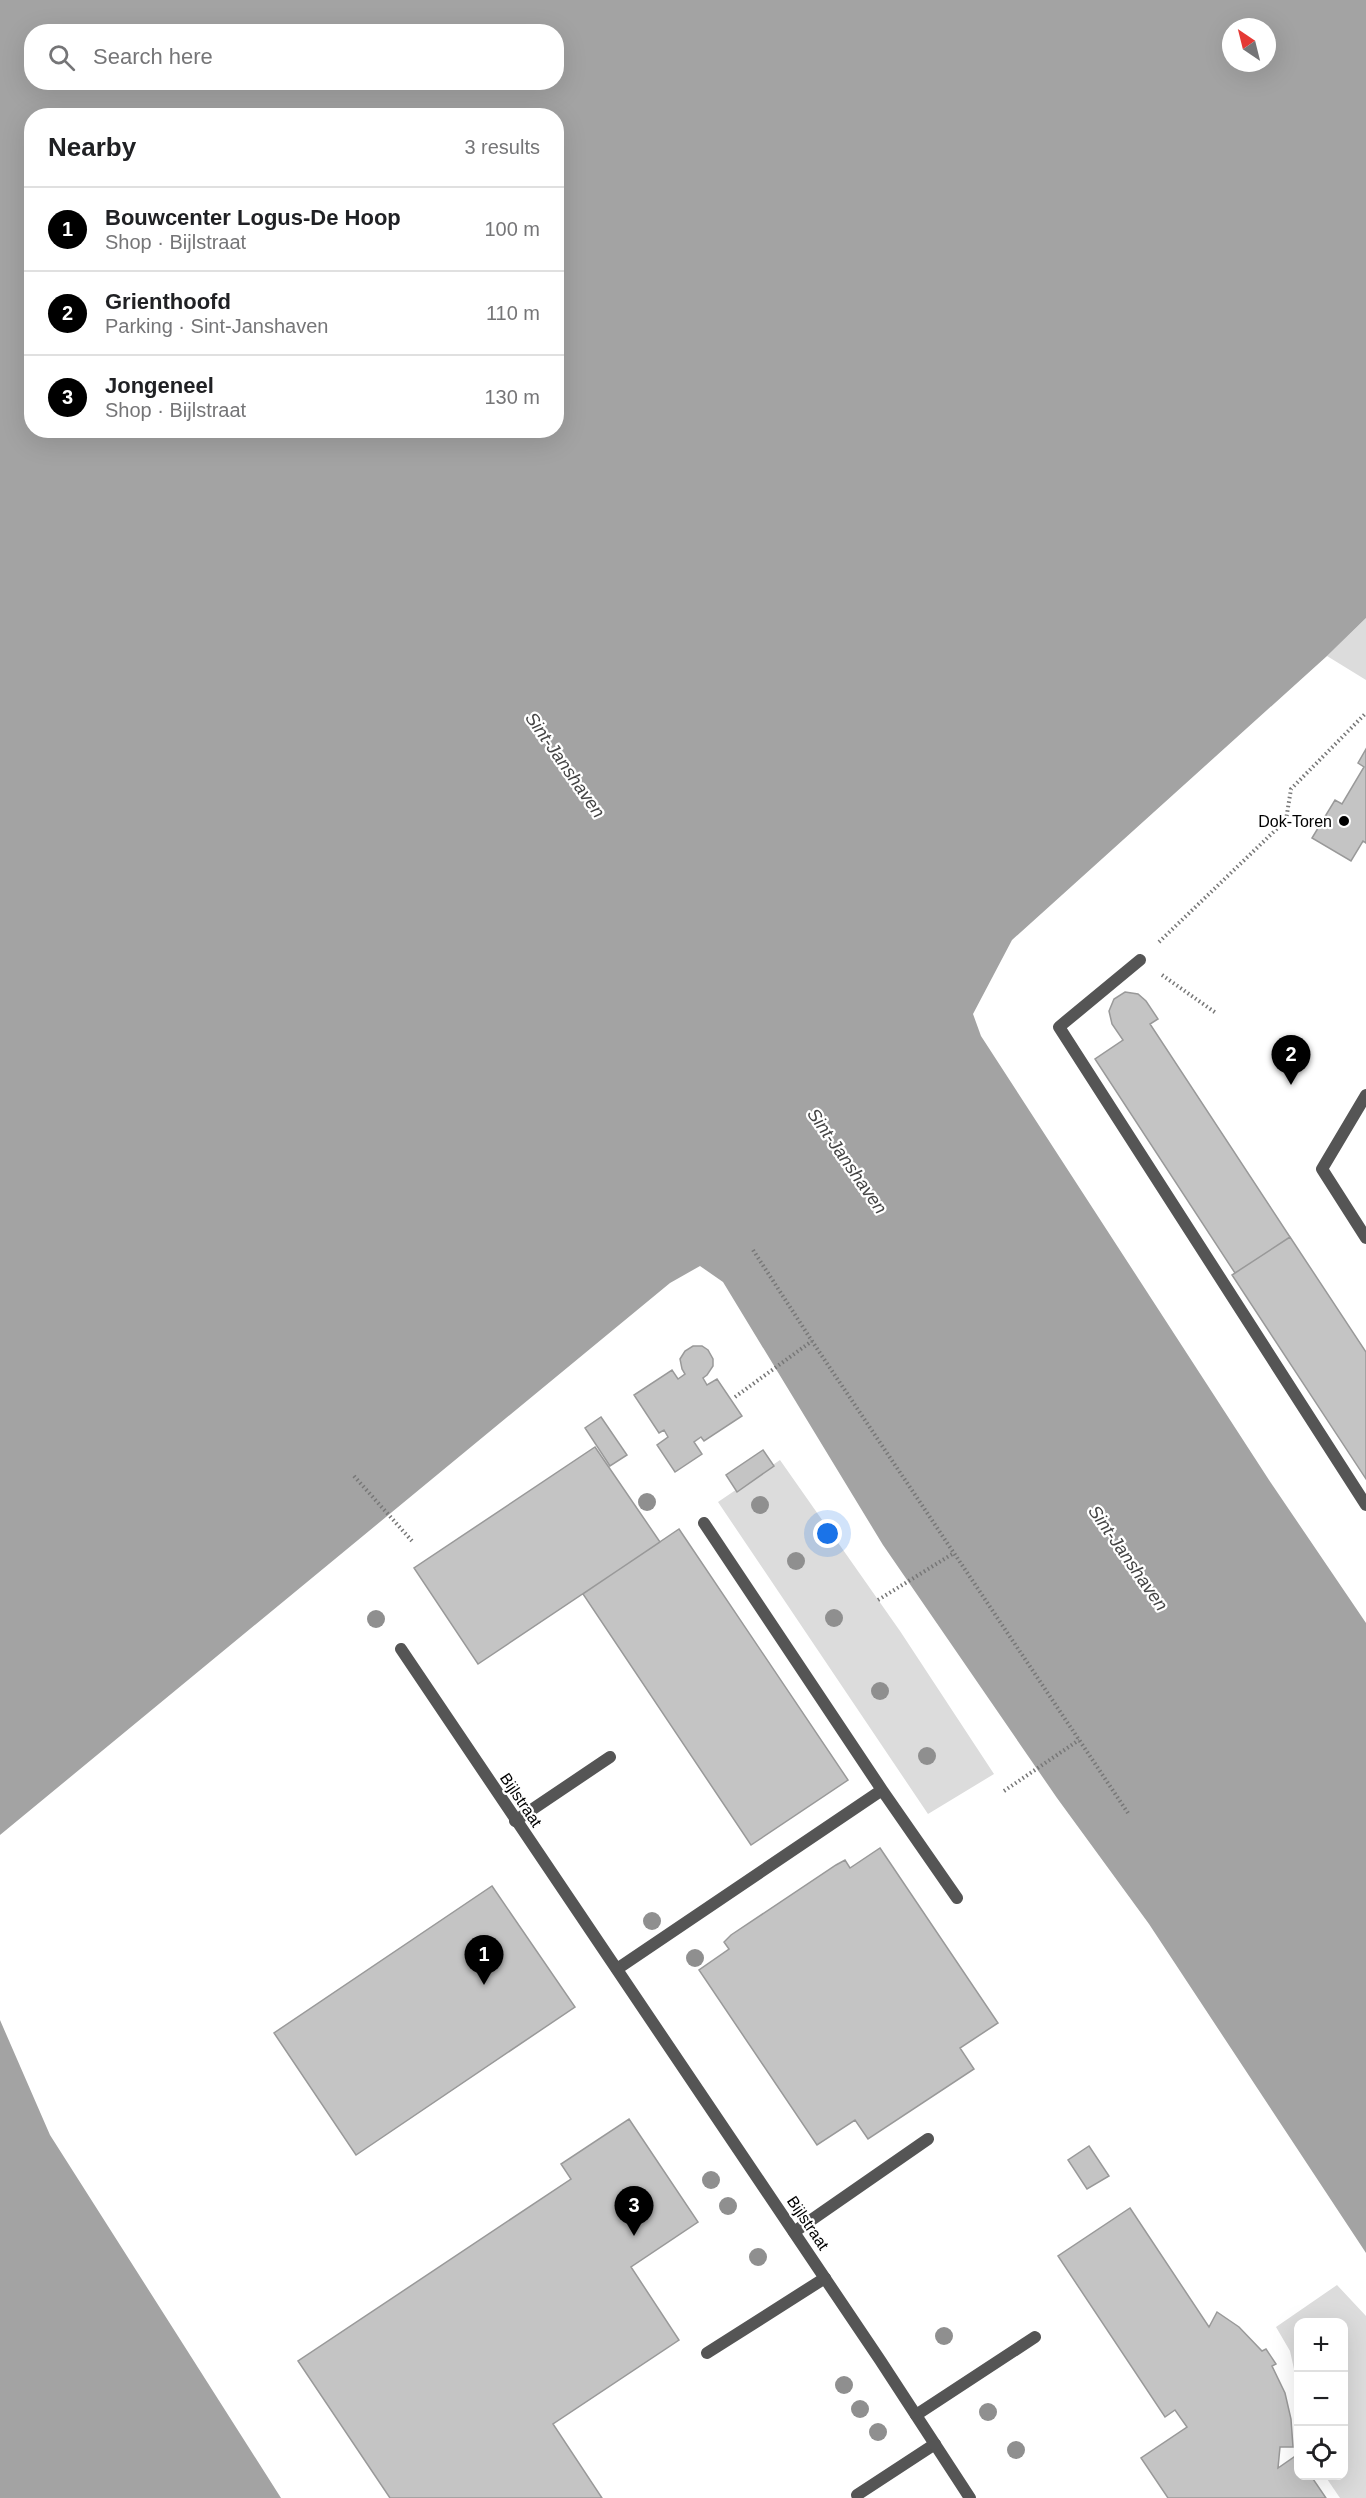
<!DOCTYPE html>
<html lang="en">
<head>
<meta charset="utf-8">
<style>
  body { margin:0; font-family:Arial,sans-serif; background:#f6f6f6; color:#202124 }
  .controls { position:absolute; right:18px; bottom:18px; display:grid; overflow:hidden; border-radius:12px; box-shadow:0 6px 24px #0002 }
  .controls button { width:54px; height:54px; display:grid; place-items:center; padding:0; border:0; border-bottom:2px solid #e0e0e0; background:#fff; color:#202124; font:30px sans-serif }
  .compass { position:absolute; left:1222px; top:18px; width:54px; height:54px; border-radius:50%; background:#fff; box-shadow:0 6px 24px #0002; rotate:325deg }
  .you { position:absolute; left:828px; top:1534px; width:21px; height:21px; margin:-15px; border:4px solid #fff; border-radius:50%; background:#1a73e8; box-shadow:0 0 0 9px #1a73e833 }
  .badge { display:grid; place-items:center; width:39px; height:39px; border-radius:50%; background:#000; color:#fff; font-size:20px; font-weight:700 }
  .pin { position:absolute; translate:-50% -50px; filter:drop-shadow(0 2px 3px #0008) }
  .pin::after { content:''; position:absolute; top:32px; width:21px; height:18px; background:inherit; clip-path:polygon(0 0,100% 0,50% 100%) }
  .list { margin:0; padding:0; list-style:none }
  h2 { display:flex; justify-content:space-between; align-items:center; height:78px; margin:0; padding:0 24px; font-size:26px }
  h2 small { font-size:20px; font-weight:400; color:#757577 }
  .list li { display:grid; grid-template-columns:39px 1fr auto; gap:18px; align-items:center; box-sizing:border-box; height:84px; padding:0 24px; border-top:2px solid #e0e0e0 }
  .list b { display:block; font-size:22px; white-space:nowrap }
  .list p { margin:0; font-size:20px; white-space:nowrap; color:#757577 }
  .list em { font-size:20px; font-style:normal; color:#757577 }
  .icon { flex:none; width:33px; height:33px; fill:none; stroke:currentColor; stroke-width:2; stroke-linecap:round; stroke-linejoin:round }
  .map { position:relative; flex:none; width:1366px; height:2498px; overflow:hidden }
  .search { position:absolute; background:#fff; box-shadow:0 6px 24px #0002; left:24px; top:24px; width:540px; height:66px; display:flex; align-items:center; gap:15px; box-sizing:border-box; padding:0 21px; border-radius:24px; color:#757577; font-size:22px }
  .panel { position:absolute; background:#fff; box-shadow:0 6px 24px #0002; left:24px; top:108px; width:540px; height:330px; border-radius:24px }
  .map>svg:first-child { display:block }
  .green { fill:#dcdcdc }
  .water { fill:#a3a3a3; fill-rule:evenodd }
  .building { fill:#c4c4c4; stroke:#999; stroke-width:1.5 }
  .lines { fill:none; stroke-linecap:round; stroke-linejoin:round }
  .path { stroke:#777; stroke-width:4; stroke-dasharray:1.5 3; stroke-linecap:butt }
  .lane { stroke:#555; stroke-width:12 }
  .street { stroke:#555; stroke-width:12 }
  .tree { fill:#8f8f8f }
  .poi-dot { fill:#000; stroke:#fff; stroke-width:2 }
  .labels { text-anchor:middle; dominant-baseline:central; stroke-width:4.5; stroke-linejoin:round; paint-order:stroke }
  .poi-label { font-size:16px; fill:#000; stroke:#fff; text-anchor:end }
  .street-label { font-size:16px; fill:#000; stroke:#fff }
  .water-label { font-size:18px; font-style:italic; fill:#444; stroke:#fff }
</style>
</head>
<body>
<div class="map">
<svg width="1366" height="2498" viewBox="0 0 1366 2498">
  <rect width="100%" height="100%" fill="#fff"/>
  <path class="green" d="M1366 618V680L1327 656Z
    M780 1460 900 1631 994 1774 928 1814 718 1502Z
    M1337 2285 1366 2316V2498H1340L1325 2476H1344V2322H1298V2387L1290 2351 1276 2327Z"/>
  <path class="water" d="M0 0H1366V618L1327 656 1012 940 973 1014 981 1036 1269 1480 1366 1623V2253L1149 1924 1057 1798 883 1545 723 1282 700 1266 670 1283 0 1835ZM1231 27H1267V63H1231ZM32 32H556V82H32ZM32 116H556V430H32Z
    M0 2020 50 2135 281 2498H0Z"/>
  <path class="building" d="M1366 749V843L1363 841 1351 861 1312 838 1335 800 1342 804 1364 767 1358 763Z
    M1125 992 1138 994 1146 1001 1158 1019 1150 1024 1290 1237 1235 1273 1095 1059 1123 1040 1112 1024 1109 1011 1114 999Z
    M1290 1237 1366 1352V1479L1232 1275Z
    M693 1346H702L708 1350 713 1359V1366L707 1375 703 1378 707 1385 717 1379 742 1416 704 1441 701 1437 694 1442 702 1454 675 1472 657 1445 668 1437 664 1430 659 1433 634 1395 672 1370 678 1379 685 1374 682 1369 680 1359 685 1351Z
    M601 1417 627 1455 610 1466 585 1428Z
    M595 1447 660 1542 478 1664 414 1568Z
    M763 1450 774 1466 737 1492 726 1475Z
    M679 1529 848 1780 751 1845 583 1594Z
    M880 1848 998 2023 960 2048 974 2069 868 2139 855 2120 817 2145 699 1970 729 1949 724 1942 731 1935 836 1865 845 1860 850 1868Z
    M492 1886 575 2007 356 2155 274 2033Z
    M629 2119 698 2222 631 2267 679 2340 553 2424 602 2498H390L298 2361 571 2179 561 2164Z
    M1089 2146 1109 2176 1087 2189 1068 2160Z
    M1130 2208 1209 2327 1217 2312 1239 2327 1262 2351 1266 2349 1276 2364 1272 2366 1285 2393 1291 2419 1293 2447H1280L1278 2468 1297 2455 1298 2476H1311L1326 2498H1168L1141 2458 1187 2427 1175 2410 1165 2417 1058 2256Z"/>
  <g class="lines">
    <path class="path" d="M1159 942 1286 820 1291 789 1366 713
      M1162 975 1216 1013
      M753 1250 812 1341 1128 1813
      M735 1397 812 1341
      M354 1476 412 1541
      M878 1600 954 1553
      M1004 1791 1079 1740"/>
    <path class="lane" d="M1140 960 1059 1027 1366 1505
      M704 1523 882 1790 957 1898
      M515 1821 610 1757
      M617 1969 882 1790
      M794 2232 928 2139
      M707 2353 825 2278
      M916 2415 1035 2337
      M857 2495 935 2444"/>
    <path class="street" d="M1366 1095 1322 1169 1366 1238
      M401 1649 880 2360 970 2498"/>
  </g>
  <g class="tree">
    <circle cx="647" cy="1502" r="9"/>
    <circle cx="760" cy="1505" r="9"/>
    <circle cx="796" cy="1561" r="9"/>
    <circle cx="834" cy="1618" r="9"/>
    <circle cx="376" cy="1619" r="9"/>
    <circle cx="880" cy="1691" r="9"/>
    <circle cx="927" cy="1756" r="9"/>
    <circle cx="652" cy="1921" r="9"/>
    <circle cx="695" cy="1958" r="9"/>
    <circle cx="711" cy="2180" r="9"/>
    <circle cx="728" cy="2206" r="9"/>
    <circle cx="758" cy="2257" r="9"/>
    <circle cx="944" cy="2336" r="9"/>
    <circle cx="844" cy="2385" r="9"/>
    <circle cx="860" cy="2409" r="9"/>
    <circle cx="988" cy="2412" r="9"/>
    <circle cx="878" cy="2432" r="9"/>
    <circle cx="1016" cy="2450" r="9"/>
  </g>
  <circle class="poi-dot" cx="1344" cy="821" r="6"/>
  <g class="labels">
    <g class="poi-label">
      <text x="1332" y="821">Dok-Toren</text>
    </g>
    <g class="street-label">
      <text transform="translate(521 1800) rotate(56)">Bijlstraat</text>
      <text transform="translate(808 2223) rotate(56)">Bijlstraat</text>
    </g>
    <g class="water-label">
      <text transform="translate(565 765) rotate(55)">Sint-Janshaven</text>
      <text transform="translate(847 1161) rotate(55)">Sint-Janshaven</text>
      <text transform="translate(1128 1558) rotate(55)">Sint-Janshaven</text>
    </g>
  </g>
</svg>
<div class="controls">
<button>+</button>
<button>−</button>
<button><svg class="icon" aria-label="locate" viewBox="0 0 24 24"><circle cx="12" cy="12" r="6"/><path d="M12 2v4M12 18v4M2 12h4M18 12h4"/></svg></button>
</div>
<svg class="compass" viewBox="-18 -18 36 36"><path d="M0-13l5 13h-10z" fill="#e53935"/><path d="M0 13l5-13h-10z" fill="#757577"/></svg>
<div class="you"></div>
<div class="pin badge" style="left:484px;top:1985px">1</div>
<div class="pin badge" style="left:1291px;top:1085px">2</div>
<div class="pin badge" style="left:634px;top:2236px">3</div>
<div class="search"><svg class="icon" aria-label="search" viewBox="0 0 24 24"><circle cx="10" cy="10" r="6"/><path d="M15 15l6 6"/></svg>Search here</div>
<section class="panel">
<h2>Nearby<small>3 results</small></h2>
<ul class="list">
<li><span class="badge">1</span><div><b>Bouwcenter Logus-De Hoop</b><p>Shop · Bijlstraat</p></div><em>100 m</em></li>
<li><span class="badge">2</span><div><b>Grienthoofd</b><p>Parking · Sint-Janshaven</p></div><em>110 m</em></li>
<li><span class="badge">3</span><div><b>Jongeneel</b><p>Shop · Bijlstraat</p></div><em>130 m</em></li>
</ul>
</section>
</div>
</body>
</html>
